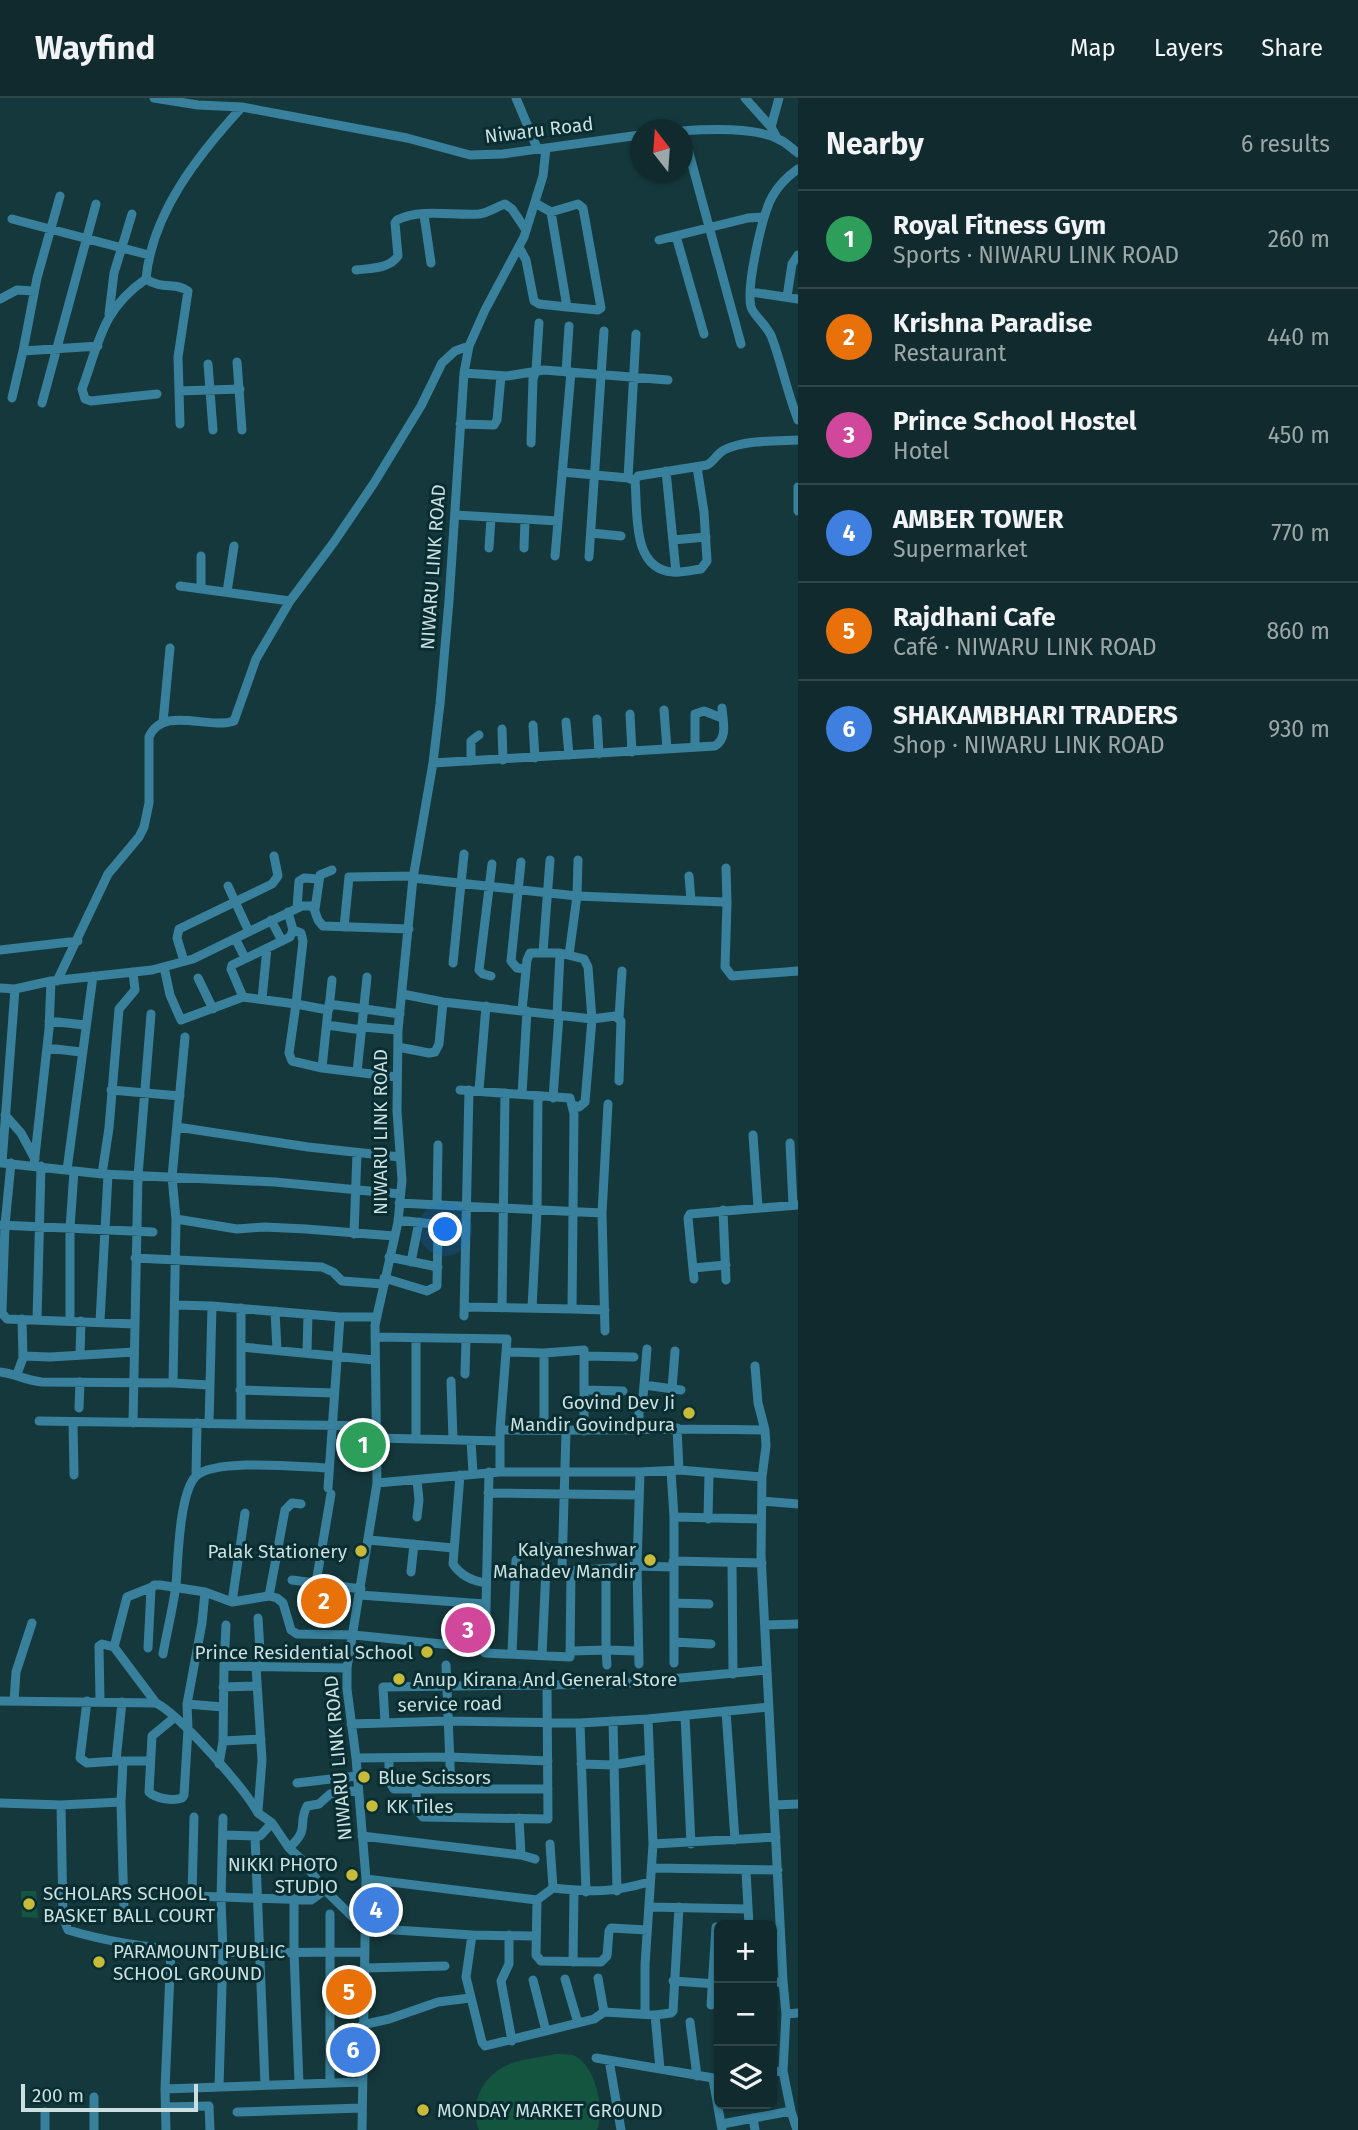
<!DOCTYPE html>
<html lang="en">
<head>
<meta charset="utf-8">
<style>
  body { margin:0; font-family:"Fira Sans",sans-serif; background:#1e3639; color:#f1f3f6 }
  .controls { position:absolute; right:21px; bottom:21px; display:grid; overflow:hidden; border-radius:10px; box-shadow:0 2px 5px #0004 }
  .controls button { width:63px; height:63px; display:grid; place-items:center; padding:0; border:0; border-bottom:2px solid #304649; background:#102a2d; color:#f1f3f6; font:35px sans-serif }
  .compass { position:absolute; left:630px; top:21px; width:63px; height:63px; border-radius:50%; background:#102a2d; box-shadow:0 2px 5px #0004; rotate:343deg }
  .scale { position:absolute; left:21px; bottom:18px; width:177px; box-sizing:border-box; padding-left:7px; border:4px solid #ccdfe1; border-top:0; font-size:19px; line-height:24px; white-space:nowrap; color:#ccdfe1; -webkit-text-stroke:5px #092e32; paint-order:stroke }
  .you { position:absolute; left:446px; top:1132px; width:24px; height:24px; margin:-18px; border:5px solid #fff; border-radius:50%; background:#1a73e8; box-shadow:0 0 0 10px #1a73e833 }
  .badge { display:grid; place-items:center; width:46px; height:46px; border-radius:50%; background:#c9bb3a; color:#fff; font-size:23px; font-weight:700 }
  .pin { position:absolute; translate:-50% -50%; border:4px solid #fff; box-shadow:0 2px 7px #0006 }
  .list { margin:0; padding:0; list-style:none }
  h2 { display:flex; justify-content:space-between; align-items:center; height:91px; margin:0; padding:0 28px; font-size:30px }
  h2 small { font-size:23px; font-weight:400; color:#9ca7aa }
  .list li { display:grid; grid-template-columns:46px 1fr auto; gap:21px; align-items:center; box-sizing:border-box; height:98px; padding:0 28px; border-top:2px solid #304649 }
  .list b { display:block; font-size:26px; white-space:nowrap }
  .list p { margin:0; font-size:23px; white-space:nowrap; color:#9ca7aa }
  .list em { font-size:23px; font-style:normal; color:#9ca7aa }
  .icon { flex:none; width:38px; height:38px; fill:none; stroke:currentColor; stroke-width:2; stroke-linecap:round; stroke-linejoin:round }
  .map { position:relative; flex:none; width:798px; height:2032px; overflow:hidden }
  header { display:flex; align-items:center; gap:42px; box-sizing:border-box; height:98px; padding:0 35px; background:#102a2d; border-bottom:2px solid #304649 }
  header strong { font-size:33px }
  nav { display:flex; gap:38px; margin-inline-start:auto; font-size:24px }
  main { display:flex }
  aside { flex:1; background:#102a2d }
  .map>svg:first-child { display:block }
  .green { fill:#13553e }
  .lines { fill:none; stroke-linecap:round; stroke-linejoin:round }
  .minor { stroke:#38809c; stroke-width:9 }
  .poi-dot { fill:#c9bb3a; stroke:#092e32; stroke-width:2.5 }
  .labels { text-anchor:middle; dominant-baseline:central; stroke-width:6; stroke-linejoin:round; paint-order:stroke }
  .street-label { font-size:19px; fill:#ccdfe1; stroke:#092e32 }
  .poi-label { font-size:19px; fill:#ccdfe1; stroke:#092e32; text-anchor:start }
</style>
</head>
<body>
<header>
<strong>Wayfind</strong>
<nav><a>Map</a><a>Layers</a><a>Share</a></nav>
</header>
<main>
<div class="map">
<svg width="798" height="2032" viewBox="0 0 798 2032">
  <rect width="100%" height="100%" fill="#15383c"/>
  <path class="green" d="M21 1793H36L38 1820 22 1819Z
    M556 1956C561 1956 568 1956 573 1957 596 1967 605 2011 597 2032H479C470 2011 478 1987 497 1973 513 1961 537 1960 556 1956Z"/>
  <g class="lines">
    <path class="minor" d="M154 0 198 7 242 9 407 40 470 57 503 56 640 37
      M516 0 537 50
      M745 0 771 29 777 40
      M771 29 779 0
      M682 33C709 31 757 29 780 42 787 45 792 51 798 55
      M683 33 741 246
      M798 71C788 78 778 88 772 99 762 117 746 189 751 209 753 217 768 228 772 240 782 267 787 294 798 322
      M60 98 37 180 23 253 98 248
      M551 114 578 106 583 110 601 210 598 212 567 209
      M424 117 431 165
      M12 121 149 157
      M676 138 704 236
      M659 142 748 120 764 119
      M519 149 526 162 534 203 539 206 567 209 551 114 535 105
      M356 172C371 170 389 171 398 158L395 125 397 122C422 110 453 118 479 116 488 115 496 109 505 106L512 111 526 132
      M146 181C162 192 176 184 188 193L178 259 180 326
      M751 194 798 201
      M787 199 792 166 798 157
      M0 201 17 192 34 193
      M109 216 114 175 132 116
      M237 264 242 332
      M208 266 213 332
      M566 274 569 228
      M464 275 507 278 544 272 668 282
      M179 293 240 291
      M157 296 91 303 85 301 82 291C99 245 102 211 146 181 152 115 198 57 242 9
      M12 300 23 253
      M42 305 96 106
      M460 326 494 327 497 322 501 278
      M531 345 533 281 536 272 539 225
      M697 369 704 414 707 463 701 471C692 472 682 475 673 474 631 471 638 414 635 383L638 378 707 367C715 363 716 356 724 352 744 342 776 343 798 342
      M666 373 676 474
      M562 374 628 380 633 382
      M628 380 636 236
      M798 389V413
      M456 417 558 423
      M591 435 621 438
      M673 442 706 439
      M489 450 491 420
      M524 450 525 422
      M555 458 571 274
      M589 459 604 233
      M180 488 290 503
      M201 491V458
      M227 494 234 448
      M664 612 667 651
      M630 616 632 654
      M597 621 599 656
      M163 624 170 550
      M566 624 569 657
      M533 627 535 660
      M502 631 503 662
      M695 649V616L704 613 722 620
      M471 663V643L479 637
      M433 665 715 648C728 640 723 623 722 610
      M521 764 511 863 517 870 526 871
      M726 770 727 805
      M689 778 691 802
      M413 780 577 798 724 804 727 805 725 869 732 878 798 873
      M228 788 249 834
      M297 810 299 783 304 780 319 781
      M315 811 320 777 332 772
      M271 822 282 843
      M344 829 349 779 413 778
      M293 832 301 835 303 843 296 906 328 912 322 970
      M236 842 245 860
      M0 852 78 843
      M543 854 550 762
      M569 857 577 798 578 762
      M184 863 177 840 179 831 272 786 278 778 274 758
      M453 865 464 756
      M164 869 170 897 181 922 243 899 296 906 289 955 292 963 322 970 396 979
      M491 878 483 876 479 872 492 766
      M198 880 213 911
      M57 883 108 776 139 739 144 729 149 705V639C163 607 208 632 234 623L256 561 290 503 334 444 374 385 421 308 442 265 455 253 469 248
      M0 890 15 891 51 883 152 872 193 861 302 808H313L318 822 323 828 409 831
      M15 891 2 1065 102 1076 275 1084 400 1096
      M402 896 443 904 592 921 585 1004 579 1009 573 1007
      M243 899 231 871 232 867 290 839 293 832 288 814
      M262 901 267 850
      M329 906 400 916
      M329 911 332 882
      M522 912 527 862 530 855H560L584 861 588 869 592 921 615 918 621 923 619 983
      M557 917 560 855
      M619 919 622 873
      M49 923 85 927
      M327 927 362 932
      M363 929 398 932
      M185 939 172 1079 176 1121 173 1285 209 1287
      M398 949 429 955 435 954 439 946 443 904
      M47 950 81 954
      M357 974 367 879
      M111 992 180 998
      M460 992 570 1000 574 1016 572 1211 465 1209
      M479 992 486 908
      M522 996 527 913
      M553 1000 559 917
      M5 1017 21 1035 35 1061
      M177 1029 308 1049 400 1059
      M753 1037 758 1109
      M790 1045 793 1107
      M34 1067 49 931 51 883
      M67 1072 93 878
      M102 1076 109 1030 119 911 135 892 133 874
      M399 1105 602 1115
      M437 1107 438 1047
      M723 1112 726 1182
      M176 1121 237 1131 264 1129 306 1131 394 1138
      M0 1127 153 1134
      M354 1136 357 1055
      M389 1159 438 1169
      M135 1160 322 1169 333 1174 342 1183 383 1186
      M411 1164 419 1124
      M693 1170 726 1167
      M384 1180 427 1193 437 1188 438 1130 433 1126 398 1122
      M694 1181 688 1120 690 1116 798 1107
      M175 1207 212 1208
      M241 1210V1326
      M502 1210 505 995
      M532 1210 537 1113 538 998
      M572 1211 605 1212
      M0 1213 7 1221 135 1226
      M2 1213 5 1127 11 1065
      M275 1213 277 1252
      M464 1218 469 992
      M37 1222 41 1068
      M70 1222V1130L74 1073
      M100 1223 108 1077
      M605 1233 602 1115 608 1006
      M375 1239 507 1241 500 1332V1374
      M416 1240V1341
      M242 1249 374 1262
      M307 1254 308 1216
      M507 1254 544 1255 584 1252V1258
      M544 1255V1332
      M80 1256 81 1223
      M23 1258 50 1259 134 1254
      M755 1268 758 1305 765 1332 766 1348 762 1379 761 1457 783 1883 786 1916 798 1915
      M0 1274C17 1276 24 1282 42 1284L173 1285
      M17 1276 23 1260 22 1221
      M465 1276 466 1241
      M451 1283 453 1341
      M644 1287 681 1292
      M672 1291 675 1253
      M240 1292 334 1295
      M584 1292 623 1293
      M79 1310 80 1284
      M39 1323 377 1328
      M73 1324 74 1377
      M133 1325 138 1078 151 916
      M209 1326 212 1208 340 1219H377
      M677 1330 679 1372
      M500 1332C588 1333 676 1330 765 1332
      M639 1332V1303L643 1299 647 1251
      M584 1333V1258L634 1259
      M566 1334 562 1471 571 1473 637 1468 673 1469
      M377 1340 500 1343
      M471 1343 473 1375
      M671 1373 674 1419V1565
      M460 1377 453 1466C461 1478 472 1483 486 1485
      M196 1378 197 1325
      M377 1385 500 1374H640L679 1372 762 1379
      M328 1390 340 1219
      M488 1395 639 1397
      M762 1403 798 1406
      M417 1419 419 1402 417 1382
      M674 1419 761 1421
      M708 1421 709 1375
      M369 1442 453 1450
      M673 1463 762 1465
      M732 1465 733 1576
      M411 1474 414 1446
      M292 1482 361 1491
      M316 1485 331 1396
      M360 1497 485 1506
      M269 1498 285 1412 292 1405 301 1406
      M232 1504 245 1415
      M674 1505 709 1506
      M258 1520 261 1569
      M765 1527 798 1526
      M674 1544 711 1546
      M114 1549 127 1499 152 1489
      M148 1550 151 1491 154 1487H160L205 1494 232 1504 269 1498 277 1500 283 1505 291 1532 297 1536 354 1537 471 1549 482 1551 485 1555 570 1559 571 1473
      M572 1553 606 1552V1472
      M485 1555 489 1374
      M512 1555 516 1462
      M163 1556C167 1533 173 1510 176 1487 178 1463 179 1395 196 1378 215 1360 301 1369 328 1370
      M542 1557 547 1449
      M639 1566 637 1468 640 1374
      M446 1567 451 1691
      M607 1567 606 1552 637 1553
      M224 1568 226 1527
      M256 1569 262 1662 258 1713
      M223 1589 257 1588
      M0 1603 156 1605C180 1617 245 1691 258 1715L272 1725 289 1750 301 1761 325 1792 364 1830 472 1837 532 1838
      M14 1603 16 1574 32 1525
      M87 1603 80 1660 87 1665 116 1663
      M100 1603 99 1548 102 1546 114 1549 156 1605
      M122 1604 116 1663H150
      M187 1606 223 1609
      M726 1613 735 1742
      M685 1617 691 1746
      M175 1619 152 1638 149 1694C156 1701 173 1703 182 1700L184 1697 188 1631 187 1606 202 1525 205 1494
      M613 1623 617 1793
      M385 1625 383 1589 616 1586 766 1572
      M580 1625 586 1794
      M351 1626 448 1623 580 1625 648 1621 768 1609
      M223 1643 261 1641
      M356 1660 450 1659 548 1663
      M389 1660V1683L394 1691H548
      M219 1666 223 1643 224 1568 347 1570
      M581 1666 613 1667 650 1661
      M297 1685 356 1678
      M416 1692 417 1712 423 1719 548 1721 547 1588
      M121 1704 124 1814
      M0 1705 61 1707 121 1704 123 1663
      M61 1707 63 1819 68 1832C164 1861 266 1854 365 1854
      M774 1707 798 1706
      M194 1719 192 1798 311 1802 325 1792
      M519 1720 521 1757
      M224 1737 260 1738 272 1725
      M255 1738 265 1987
      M362 1738 521 1757 535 1761
      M550 1746 553 1790
      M653 1746 776 1739
      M289 1750C311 1730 297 1727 307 1708L319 1706 330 1696 358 1692
      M652 1770 778 1772
      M746 1773 749 1827
      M366 1781 537 1802
      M294 1801V1854L299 1986
      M649 1809 748 1811
      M330 1816V1985
      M647 1832 611 1830 609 1833 607 1858 601 1864 541 1863 536 1857 537 1802 553 1790C592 1794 611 1795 649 1784
      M472 1837 466 1879 482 1944 485 1948 594 1921 604 1914 655 1917 660 1971
      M509 1837V1866L501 1883 512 1943
      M573 1864 574 1792
      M364 1870 445 1868
      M598 1880 604 1914
      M565 1881 578 1925
      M533 1882 546 1933
      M673 1883 717 1886
      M772 1885 783 1883
      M711 1907 716 1829
      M645 1916V1867L653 1746 648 1621
      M655 1917 671 1915 673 1913 679 1809
      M690 1924 697 1978
      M362 1927 389 1921 438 1904 470 1900
      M596 1960 719 1981
      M609 1962 621 2032
      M783 1973 791 2013 797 2032
      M772 1974 783 1973 786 1916
      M713 1981 722 2032
      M219 1989 223 1854 221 1801 223 1720
      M165 1991 362 1984
      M94 1999V2032
      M166 2009 209 2008 210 2032
      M45 2014V2032
      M237 2014 362 2010
      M753 2020 755 2032
      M722 2026 791 2013
      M166 2032 165 1991 171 1852
      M362 2032 366 1781 356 1660 347 1591V1570L377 1385 375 1227 398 1124 402 1082 397 1013 398 932 413 780 433 665 440 606 449 503 464 275 469 248 485 212 524 139 543 78 546 50"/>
  </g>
  <g class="poi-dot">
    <circle cx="689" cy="1315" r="7"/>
    <circle cx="361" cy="1453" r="7"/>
    <circle cx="650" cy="1462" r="7"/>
    <circle cx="427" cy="1554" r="7"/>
    <circle cx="399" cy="1581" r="7"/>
    <circle cx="364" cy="1679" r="7"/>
    <circle cx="372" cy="1708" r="7"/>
    <circle cx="352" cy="1777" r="7"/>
    <circle cx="29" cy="1806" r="7"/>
    <circle cx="99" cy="1864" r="7"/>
    <circle cx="423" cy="2012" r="7"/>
  </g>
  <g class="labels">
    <g class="street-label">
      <text transform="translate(539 32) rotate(-7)">Niwaru Road</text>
      <text transform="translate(433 469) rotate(-86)">NIWARU LINK ROAD</text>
      <text transform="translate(380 1034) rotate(-90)">NIWARU LINK ROAD</text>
      <text transform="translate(450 1606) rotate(-1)">service road</text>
      <text transform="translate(338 1660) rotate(-95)">NIWARU LINK ROAD</text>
    </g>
    <g class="poi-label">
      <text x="675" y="1304" text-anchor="end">Govind Dev Ji<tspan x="675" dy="22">Mandir Govindpura</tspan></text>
      <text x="636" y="1451" text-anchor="end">Kalyaneshwar<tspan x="636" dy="22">Mahadev Mandir</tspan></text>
      <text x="347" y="1453" text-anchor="end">Palak Stationery</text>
      <text x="413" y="1554" text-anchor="end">Prince Residential School</text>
      <text x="413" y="1581">Anup Kirana And General Store</text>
      <text x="378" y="1679">Blue Scissors</text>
      <text x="386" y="1708">KK Tiles</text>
      <text x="338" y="1766" text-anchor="end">NIKKI PHOTO<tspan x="338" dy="22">STUDIO</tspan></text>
      <text x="43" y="1795">SCHOLARS SCHOOL<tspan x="43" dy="22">BASKET BALL COURT</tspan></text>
      <text x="113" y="1853">PARAMOUNT PUBLIC<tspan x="113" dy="22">SCHOOL GROUND</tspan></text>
      <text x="437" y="2012">MONDAY MARKET GROUND</text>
    </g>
  </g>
</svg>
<div class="controls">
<button>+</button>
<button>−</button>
<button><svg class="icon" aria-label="layers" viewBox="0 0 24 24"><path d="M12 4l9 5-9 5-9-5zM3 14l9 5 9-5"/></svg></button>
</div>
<svg class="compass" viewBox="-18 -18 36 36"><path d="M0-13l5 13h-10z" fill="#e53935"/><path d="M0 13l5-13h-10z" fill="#9ca7aa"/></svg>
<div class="scale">200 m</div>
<div class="you"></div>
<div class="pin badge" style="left:363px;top:1347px;background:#2e9e5b">1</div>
<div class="pin badge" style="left:324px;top:1503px;background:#e8710a">2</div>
<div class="pin badge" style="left:468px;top:1532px;background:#d1479c">3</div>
<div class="pin badge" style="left:376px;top:1812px;background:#3f7fe0">4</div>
<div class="pin badge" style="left:349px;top:1894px;background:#e8710a">5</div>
<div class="pin badge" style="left:353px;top:1952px;background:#3f7fe0">6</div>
</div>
<aside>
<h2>Nearby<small>6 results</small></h2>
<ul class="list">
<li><span class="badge" style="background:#2e9e5b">1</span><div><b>Royal Fitness Gym</b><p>Sports · NIWARU LINK ROAD</p></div><em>260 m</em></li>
<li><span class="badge" style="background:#e8710a">2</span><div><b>Krishna Paradise</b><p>Restaurant</p></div><em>440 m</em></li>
<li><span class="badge" style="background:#d1479c">3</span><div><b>Prince School Hostel</b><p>Hotel</p></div><em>450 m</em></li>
<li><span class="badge" style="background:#3f7fe0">4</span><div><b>AMBER TOWER</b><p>Supermarket</p></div><em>770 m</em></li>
<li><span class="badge" style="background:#e8710a">5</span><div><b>Rajdhani Cafe</b><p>Café · NIWARU LINK ROAD</p></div><em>860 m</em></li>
<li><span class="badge" style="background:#3f7fe0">6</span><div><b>SHAKAMBHARI TRADERS</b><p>Shop · NIWARU LINK ROAD</p></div><em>930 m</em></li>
</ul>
</aside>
</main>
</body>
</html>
